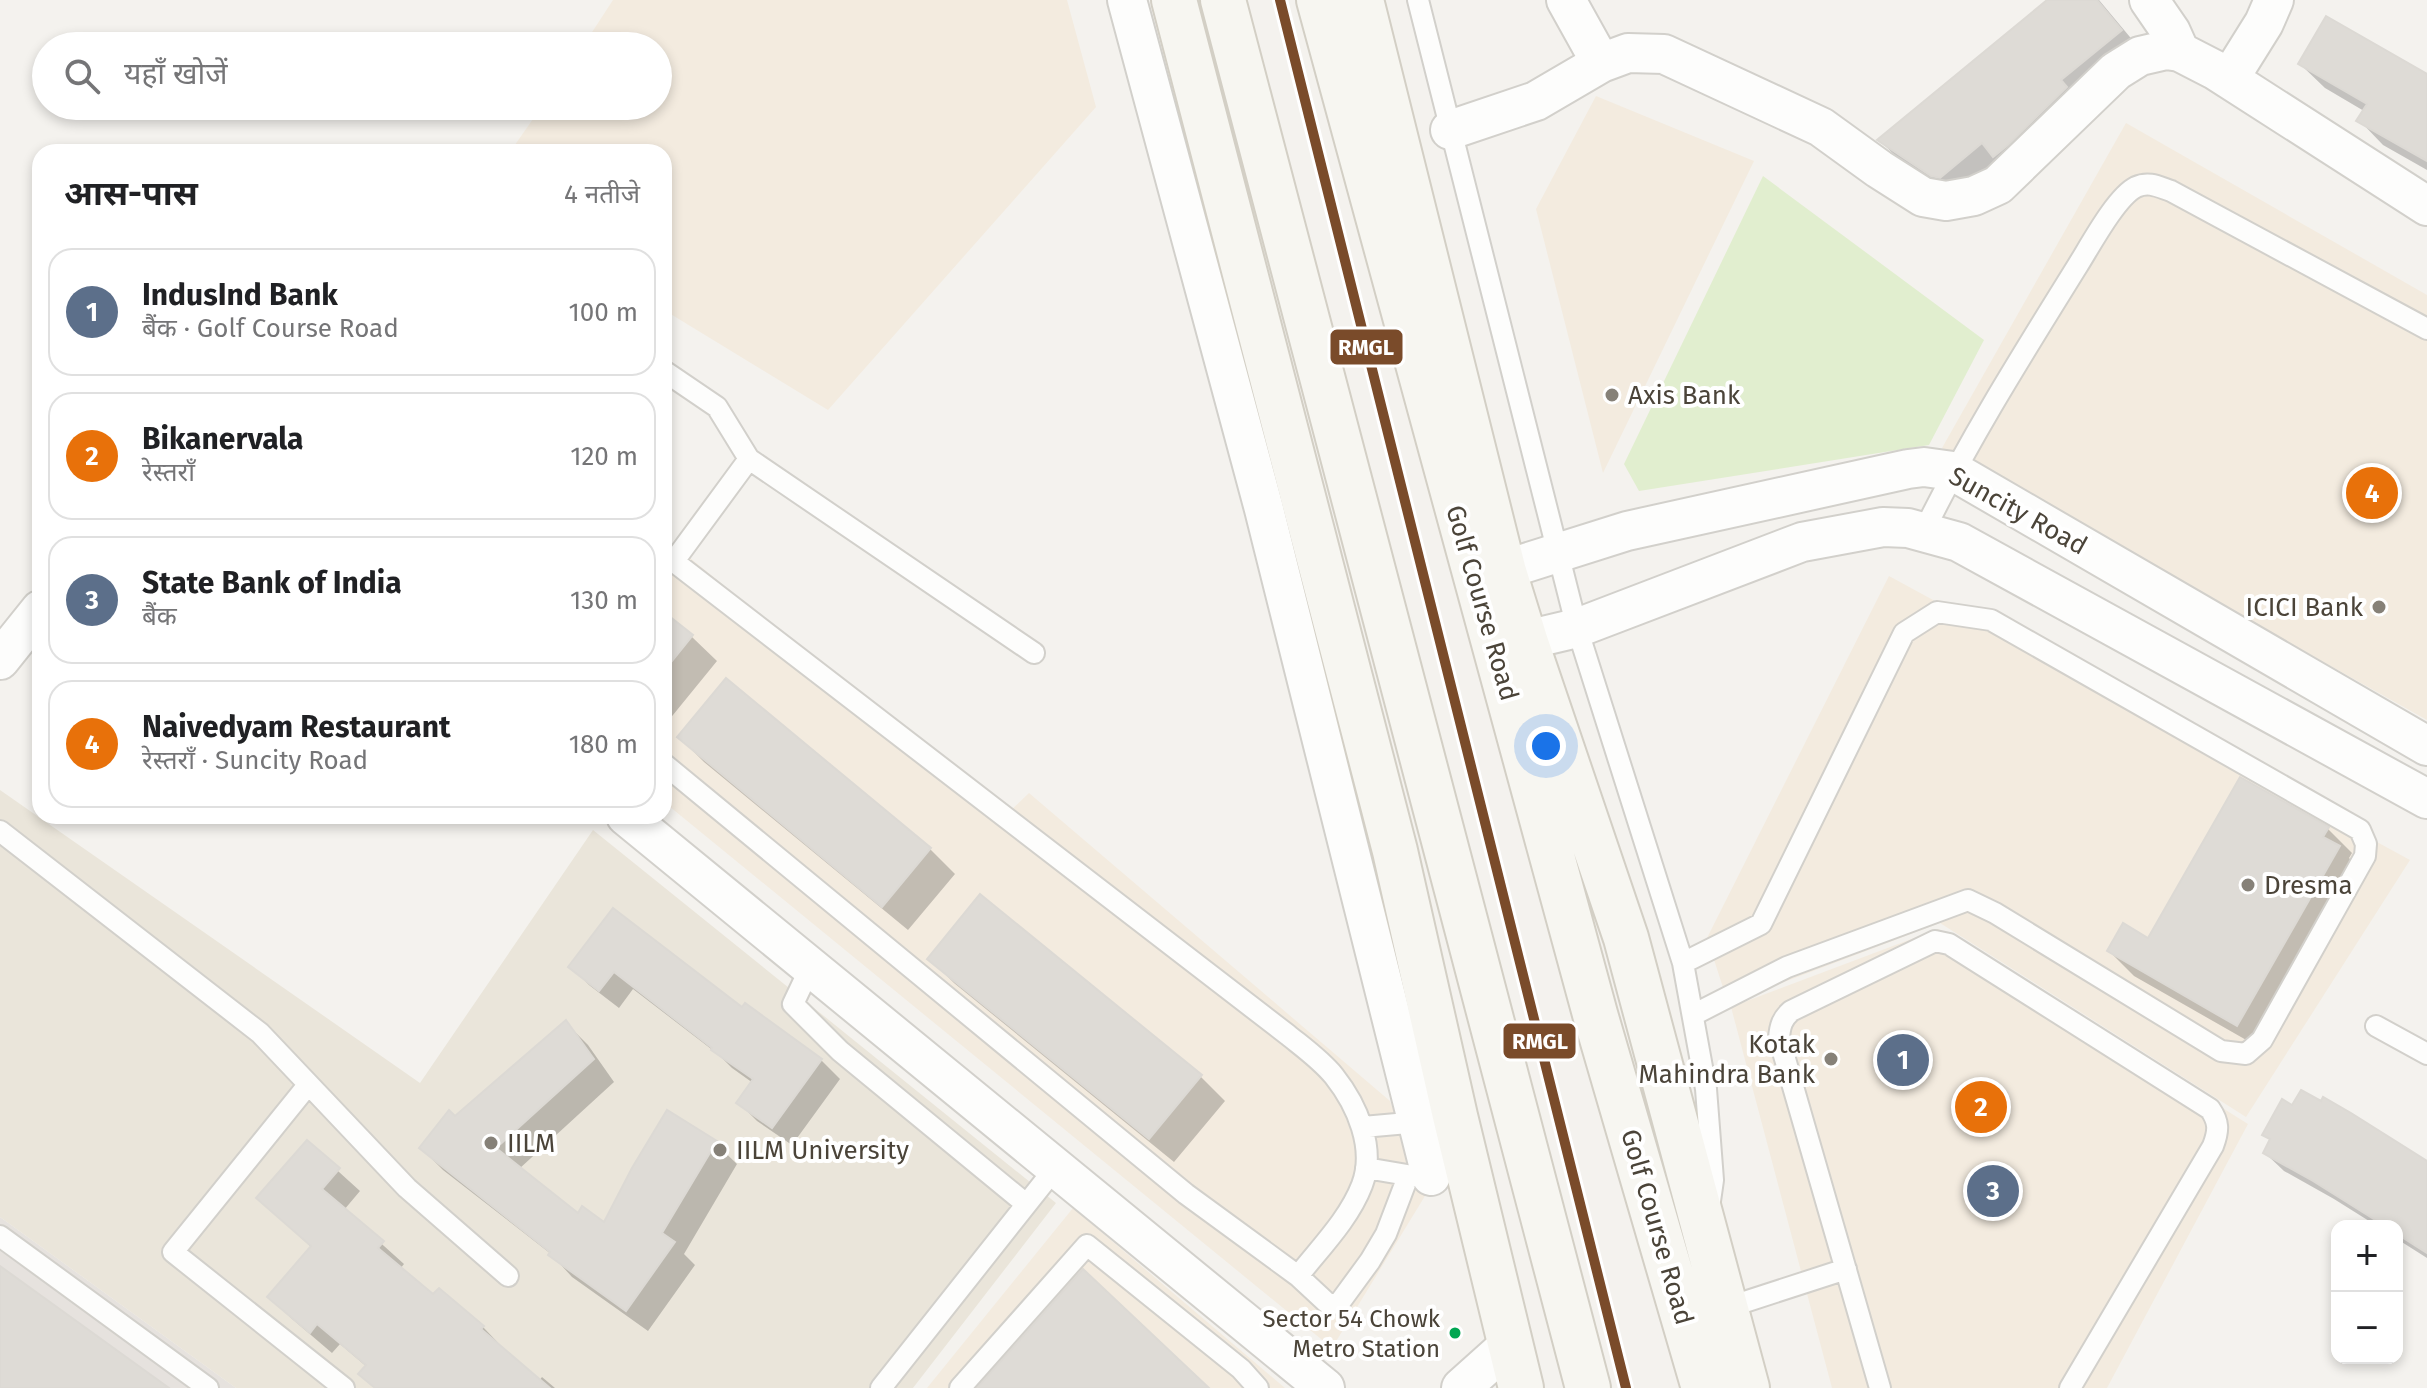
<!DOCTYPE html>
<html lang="hi">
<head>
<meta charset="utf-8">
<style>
  body { margin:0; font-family:"Fira Sans","Noto Sans Devanagari",sans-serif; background:#f6f6f6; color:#202124 }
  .controls { position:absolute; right:24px; bottom:24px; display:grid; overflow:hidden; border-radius:16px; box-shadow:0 4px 12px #0003 }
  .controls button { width:72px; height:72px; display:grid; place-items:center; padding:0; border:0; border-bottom:2px solid #e0e0e0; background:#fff; color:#202124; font:40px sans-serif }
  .you { position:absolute; left:1546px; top:746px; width:28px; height:28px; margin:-20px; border:6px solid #fff; border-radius:50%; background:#1a73e8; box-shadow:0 0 0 12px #1a73e833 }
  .badge { display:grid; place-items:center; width:52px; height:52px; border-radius:50%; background:#db2777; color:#fff; font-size:26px; font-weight:700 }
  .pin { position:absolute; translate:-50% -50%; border:4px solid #fff; box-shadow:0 2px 8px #0006 }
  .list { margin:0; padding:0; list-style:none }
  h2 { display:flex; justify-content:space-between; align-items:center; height:104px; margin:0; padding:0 32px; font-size:34px }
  h2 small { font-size:26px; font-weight:400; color:#757577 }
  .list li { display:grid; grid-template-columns:52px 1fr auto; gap:24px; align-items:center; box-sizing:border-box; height:128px; margin:0 16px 16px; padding:0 16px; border:2px solid #e0e0e0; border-radius:24px }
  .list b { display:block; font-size:30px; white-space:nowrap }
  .list p { margin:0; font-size:26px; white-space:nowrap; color:#757577 }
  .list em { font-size:26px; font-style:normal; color:#757577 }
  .icon { flex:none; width:44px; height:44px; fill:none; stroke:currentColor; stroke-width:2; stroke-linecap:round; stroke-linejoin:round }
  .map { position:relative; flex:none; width:2427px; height:1388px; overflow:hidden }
  .search { position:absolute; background:#fff; box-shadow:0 4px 12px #0003; left:32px; top:32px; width:640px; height:88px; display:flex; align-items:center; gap:20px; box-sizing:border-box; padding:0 28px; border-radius:44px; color:#757577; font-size:30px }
  .panel { position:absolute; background:#fff; box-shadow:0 4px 12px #0003; left:32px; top:144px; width:640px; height:680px; border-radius:24px }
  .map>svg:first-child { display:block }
  .commercial { fill:#f3ebdf }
  .industrial { fill:#e6e2de }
  .education { fill:#eae5da }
  .green { fill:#e1eecf }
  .shadow { fill:#0003 }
  .building { fill:#dedbd6; stroke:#dcd9d4; stroke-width:2 }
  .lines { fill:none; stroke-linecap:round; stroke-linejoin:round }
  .lane-casing { stroke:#d2d0cb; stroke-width:24 }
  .street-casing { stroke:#d2d0cb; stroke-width:42 }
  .secondary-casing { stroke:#d3cfc5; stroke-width:48 }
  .lane { stroke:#fdfdfc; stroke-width:20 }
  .street { stroke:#fdfdfc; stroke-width:38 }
  .secondary { stroke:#f7f6f1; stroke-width:44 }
  .metro-1-casing { stroke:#fff; stroke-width:16 }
  .metro-1 { stroke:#7a4b2a; stroke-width:10 }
  .poi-dot { fill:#868178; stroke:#fff; stroke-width:3 }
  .bus-dot { fill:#00a651; stroke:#fff; stroke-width:3 }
  .labels { text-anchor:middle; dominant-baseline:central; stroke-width:8; stroke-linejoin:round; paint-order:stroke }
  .bus-label { font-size:24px; fill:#4b4439; stroke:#fff; text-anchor:end }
  .poi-label { font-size:26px; fill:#4b4439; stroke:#fff; text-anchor:start }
  .street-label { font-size:26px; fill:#4b4439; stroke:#fff }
  .line-badge { stroke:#fff; stroke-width:3 }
  .badge-label { font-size:22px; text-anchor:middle; font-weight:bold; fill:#fff }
</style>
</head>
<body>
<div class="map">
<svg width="2427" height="1388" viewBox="0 0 2427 1388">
  <rect width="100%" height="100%" fill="#f4f2ee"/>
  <path class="commercial" d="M613 0H1067L1096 107 828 410 664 310V152H510L542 106H658V46H583Z
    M1596 96 1754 161 1603 473 1536 209Z
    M2126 123 2427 295V720L1942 448Z
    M664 537 1007 814 1029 793 1390 1101 1425 1196 1332 1348 664 802Z
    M1889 576 2410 860 2246 1117 1940 923 1728 1003 1707 938Z
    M1938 929 2248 1124 2107 1388H1832L1731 1007Z
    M1073 1208 1285 1388H927Z"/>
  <path class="industrial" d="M0 1217 236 1388H0Z"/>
  <path class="education" d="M0 790 420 1083 593 830 1056 1203 913 1388H236L0 1217Z"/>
  <path class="green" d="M1763 176 1984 340 1929 445 1639 491 1624 464Z"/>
  <path class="shadow" d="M2050 0H2099L2145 55 1966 201 1904 164 1879 140Z
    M2300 64 2427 77V170L2383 145 2359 120 2364 111 2325 88Z
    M664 614 692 637 717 661 664 726Z
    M726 681 930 849 955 874 908 930 704 762 679 737Z
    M2328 829 2352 853 2349 858 2363 873 2262 1049 2134 976 2109 951 2148 940Z
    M614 911 742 1010 745 1006 821 1060 840 1079 792 1145 757 1121 738 1102 753 1083 732 1068 719 1055 633 989 619 1008 589 985 570 966Z
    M930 959 1200 1076 1225 1101 1174 1162 954 983Z
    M566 1023 588 1045 614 1082 519 1169 578 1216 605 1225 715 1143 737 1164 684 1254 695 1265 648 1331 572 1277 551 1254 443 1170 421 1148Z
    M2265 1135 2427 1163V1258L2397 1239V1226H2377L2334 1199 2284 1171 2265 1153 2271 1141Z
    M307 1143 360 1191 344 1210 404 1264 400 1269 433 1297 439 1290 483 1327 504 1349 503 1350 539 1381 542 1377 555 1388H375L367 1367 340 1344 332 1353 291 1318 270 1297 312 1248 259 1198Z"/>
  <path class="building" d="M2047 0H2097L2122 30 2061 80 2067 87 2008 145 1993 157 1982 143 1940 178 1931 176 1877 140Z
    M2326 16 2427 74V161L2356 121 2367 104 2298 64Z
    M664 612 693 635 664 671Z
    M726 678 931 848 882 907 677 737Z
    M2240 777 2329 827 2323 837 2340 846 2237 1026 2107 951 2123 923 2148 938Z
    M980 894 1202 1075 1149 1139 927 959Z
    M613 908 742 1007 745 1003 822 1059 772 1128 736 1103 753 1079 711 1050 712 1048 614 972 599 991 568 967Z
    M566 1020 594 1059 496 1148 578 1213 582 1206 604 1222 632 1168 667 1110 717 1141 662 1233 675 1242 626 1311 548 1255 550 1252 419 1148 449 1110 455 1116Z
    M2301 1090 2321 1101 2323 1097 2351 1113 2427 1161V1253L2397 1234V1226H2385L2313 1181 2263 1153 2270 1139 2262 1135 2282 1099 2292 1105Z
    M307 1140 340 1168 322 1189 384 1241 378 1248 433 1294 439 1288 484 1326 481 1329 550 1388H375L358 1374 366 1365 317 1324 310 1333 267 1297 311 1246 256 1198Z
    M0 1266 169 1388H0Z
    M1083 1269 1209 1388H977Z"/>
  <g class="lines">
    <defs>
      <path id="lane" d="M1418 0 1577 628 1683 963 1706 1089 1713 1180 1710 1201
        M664 371 717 407 749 459 674 561
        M749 459 1034 653
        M1924 531C1969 439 2024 352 2078 265 2090 246 2116 197 2136 187 2149 181 2159 187 2171 191L2427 329
        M664 554 1288 1035C1304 1048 1321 1060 1334 1076 1357 1105 1376 1148 1362 1185 1349 1219 1320 1248 1298 1276
        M664 764 1186 1194 1298 1276 1326 1302 1333 1304 1340 1302 1370 1261 1386 1234 1407 1179 1413 1176H1437
        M0 831 260 1033 407 1188 508 1276
        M1683 963 1761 924 1904 633 1937 612 1991 620 2360 830 2366 844 2365 856 2262 1040 2246 1054 2221 1051 1995 913 1968 900 1787 967 1693 1015
        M811 966 793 1004 840 1051 1026 1204
        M2376 1026 2427 1054
        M308 1085 173 1252 344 1388
        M1363 1127 1419 1122
        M1366 1168 1413 1176
        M0 1236 208 1388
        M1726 1308 1846 1269
        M881 1388 1056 1167
        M960 1388 1087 1245 1241 1369 1258 1388
        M1880 1388 1779 1038C1780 1026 1782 1019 1791 1011L1935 941 1949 944 2210 1109C2219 1122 2219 1130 2213 1146L2070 1388"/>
      <path id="street" d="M1127 0 1264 509 1431 1176
        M1566 0 1601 63
        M2149 0 2171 32 2180 52
        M2229 79 2264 23 2274 0
        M1450 130 1536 101 1601 63 1628 53 1664 54 1821 127 1879 169 1923 197 1946 201 1974 196 1998 185 2116 71 2140 56 2166 50 2180 52 2215 70 2427 206
        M1475 579 1627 531 1908 469 1924 467 1953 471 2427 746
        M1497 647 1577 628 1802 542 1883 527 1908 528 1959 542 2427 799
        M0 660 40 610
        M626 816 1325 1388
        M1461 1388 1509 1345"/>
      <path id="secondary" d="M1174 0 1395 851 1455 1116 1521 1388
        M1223 0 1588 1388
        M1319 0 1595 1014 1704 1388
        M1361 0 1504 572 1525 640 1626 938 1747 1388"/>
    </defs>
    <use href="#lane" class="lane-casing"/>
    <use href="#street" class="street-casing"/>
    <use href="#secondary" class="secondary-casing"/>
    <use href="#lane" class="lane"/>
    <use href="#street" class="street"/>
    <use href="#secondary" class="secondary"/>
    <defs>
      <path id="metro-1" d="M1280 0 1626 1388"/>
    </defs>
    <use href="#metro-1" class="metro-1-casing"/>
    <use href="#metro-1" class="metro-1"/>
  </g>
  <g class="poi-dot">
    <circle cx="1612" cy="395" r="8"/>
    <circle cx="2379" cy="607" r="8"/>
    <circle cx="2248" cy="885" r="8"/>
    <circle cx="1831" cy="1059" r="8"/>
    <circle cx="491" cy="1143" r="8"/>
    <circle cx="720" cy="1150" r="8"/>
  </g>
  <circle class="bus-dot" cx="1455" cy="1333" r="7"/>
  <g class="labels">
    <g class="bus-label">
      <text x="1440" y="1319">Sector 54 Chowk<tspan x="1440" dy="30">Metro Station</tspan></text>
    </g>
    <g class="poi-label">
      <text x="1628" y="395">Axis Bank</text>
      <text x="2363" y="607" text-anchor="end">ICICI Bank</text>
      <text x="2264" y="885">Dresma</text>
      <text x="1815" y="1044" text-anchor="end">Kotak<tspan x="1815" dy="30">Mahindra Bank</tspan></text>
      <text x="507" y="1143">IILM</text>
      <text x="736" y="1150">IILM University</text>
    </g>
    <g class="street-label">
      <text transform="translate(2018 511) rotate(29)">Suncity Road</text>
      <text transform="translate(1482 603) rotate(74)">Golf Course Road</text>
      <text transform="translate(1657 1227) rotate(74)">Golf Course Road</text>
    </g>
  </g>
  <g class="line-badge">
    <rect x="1329" y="328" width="75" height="38" rx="8" fill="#7a4b2a"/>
    <rect x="1502" y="1022" width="75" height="38" rx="8" fill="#7a4b2a"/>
  </g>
  <g class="badge-label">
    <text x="1366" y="355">RMGL</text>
    <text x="1540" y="1049">RMGL</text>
  </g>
</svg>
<div class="controls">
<button>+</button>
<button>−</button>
</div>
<div class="you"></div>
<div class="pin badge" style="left:1903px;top:1060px;background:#5c6f8a">1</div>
<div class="pin badge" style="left:1981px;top:1107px;background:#e8710a">2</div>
<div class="pin badge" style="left:1993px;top:1191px;background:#5c6f8a">3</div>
<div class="pin badge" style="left:2372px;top:493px;background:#e8710a">4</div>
<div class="search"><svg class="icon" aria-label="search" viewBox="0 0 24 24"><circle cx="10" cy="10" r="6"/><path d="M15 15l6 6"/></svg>यहाँ खोजें</div>
<section class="panel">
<h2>आस-पास<small>4 नतीजे</small></h2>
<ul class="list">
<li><span class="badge" style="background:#5c6f8a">1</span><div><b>IndusInd Bank</b><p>बैंक · Golf Course Road</p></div><em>100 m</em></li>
<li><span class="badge" style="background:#e8710a">2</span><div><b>Bikanervala</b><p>रेस्तराँ</p></div><em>120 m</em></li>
<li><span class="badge" style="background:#5c6f8a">3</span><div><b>State Bank of India</b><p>बैंक</p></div><em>130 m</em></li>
<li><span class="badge" style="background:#e8710a">4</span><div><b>Naivedyam Restaurant</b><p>रेस्तराँ · Suncity Road</p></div><em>180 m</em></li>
</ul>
</section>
</div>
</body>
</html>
